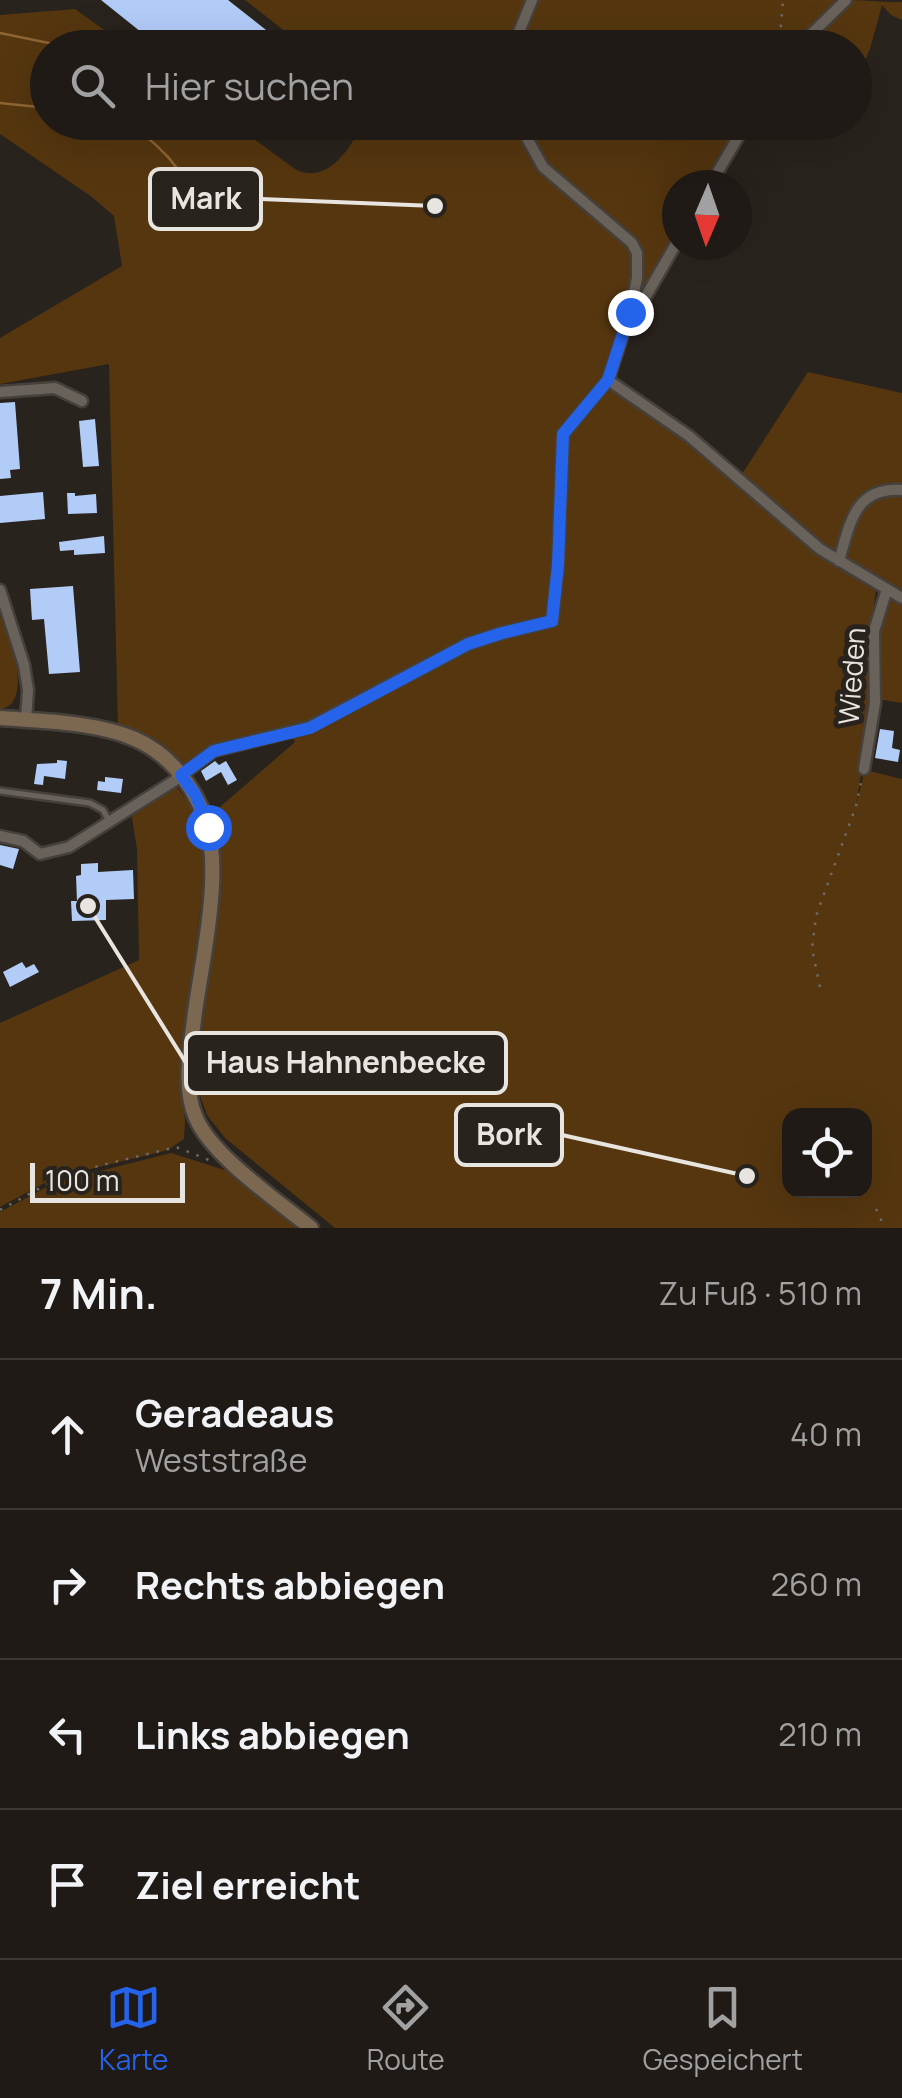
<!DOCTYPE html>
<html lang="de">
<head>
<meta charset="utf-8">
<style>
  body { margin:0; font-family:Manrope,sans-serif; background:#2c2723; color:#f1f3f6 }
  .controls { position:absolute; right:30px; bottom:30px; display:grid; overflow:hidden; border-radius:20px; box-shadow:0 10px 40px #0002 }
  .controls button { width:90px; height:90px; display:grid; place-items:center; padding:0; border:0; border-bottom:2px solid #3c3835; background:#1f1a16; color:#f1f3f6; font:50px sans-serif }
  .compass { position:absolute; left:662px; top:170px; width:90px; height:90px; border-radius:50%; background:#1f1a16; box-shadow:0 10px 40px #0002; rotate:182deg }
  .scale { position:absolute; left:30px; bottom:25px; width:155px; box-sizing:border-box; padding-left:10px; border:5px solid #e8e4e0; border-top:0; font-size:28px; line-height:35px; white-space:nowrap; color:#e8e4e0; -webkit-text-stroke:8px #29231d; paint-order:stroke }
  .stop { position:absolute; width:30px; height:30px; margin:-22px; border:8px solid #2563eb; border-radius:50%; background:#fff }
  .stop.end { background:#2563eb; border-color:#fff; box-shadow:0 2px 10px #0008 }
  .list { margin:0; padding:0; list-style:none }
  h2 { display:flex; justify-content:space-between; align-items:center; height:130px; margin:0; padding:0 40px; font-size:42px }
  h2 small { font-size:32px; font-weight:400; color:#a1a1a1 }
  .list li { display:grid; grid-template-columns:65px 1fr auto; gap:30px; align-items:center; box-sizing:border-box; height:150px; padding:0 40px; border-top:2px solid #3c3835 }
  .list b { display:block; font-size:38px; white-space:nowrap }
  .list p { margin:0; font-size:32px; white-space:nowrap; color:#a1a1a1 }
  .list em { font-size:32px; font-style:normal; color:#a1a1a1 }
  .icon { flex:none; width:55px; height:55px; fill:none; stroke:currentColor; stroke-width:2; stroke-linecap:round; stroke-linejoin:round }
  .map { position:relative; flex:none; width:902px; height:1228px; overflow:hidden }
  .search { position:absolute; background:#1f1a16; box-shadow:0 10px 40px #0002; left:30px; right:30px; top:30px; height:110px; display:flex; align-items:center; gap:25px; box-sizing:border-box; padding:0 35px; border-radius:55px; color:#a1a1a1; font-size:38px }
  .sheet { height:730px; background:#1f1a16 }
  nav { display:flex; justify-content:space-around; align-items:center; box-sizing:border-box; height:140px; border-top:2px solid #3c3835; background:#1f1a16; font-size:28px; color:#a1a1a1 }
  nav a { display:grid; justify-items:center; gap:5px }
  nav .on { color:#2563eb }
  .map>svg:first-child { display:block }
  .green { fill:#55360f; fill-rule:evenodd }
  .lines { fill:none; stroke-linecap:round; stroke-linejoin:round }
  .stream { stroke:#8f6533; stroke-width:2.5 }
  .building { fill:#b2ccf8 }
  .lane-casing { stroke:#45403b; stroke-width:10 }
  .street-casing { stroke:#45403b; stroke-width:15 }
  .secondary-casing { stroke:#45403b; stroke-width:19 }
  .path { stroke:#6f6a65; stroke-width:2.5; stroke-dasharray:2.5 8; stroke-linecap:butt }
  .lane { stroke:#69625b; stroke-width:5 }
  .street { stroke:#69625b; stroke-width:10 }
  .secondary { stroke:#7c6851; stroke-width:14 }
  .route { stroke:#2563eb; stroke-width:12 }
  .labels { text-anchor:middle; dominant-baseline:central; stroke-width:10; stroke-linejoin:round; paint-order:stroke }
  .street-label { font-size:28px; fill:#e8e4e0; stroke:#29231d }
  .leader { fill:none; stroke:#e8e4e0; stroke-width:4 }
  .callout-dot { fill:#e8e4e0; stroke:#29231d; stroke-width:4 }
  .callout { fill:#29231d; stroke:#e8e4e0; stroke-width:4 }
  .callout-label { font-size:30px; text-anchor:middle; font-weight:bold; fill:#e8e4e0 }
</style>
</head>
<body>
<div class="map">
<svg width="902" height="1228" viewBox="0 0 902 1228">
  <rect width="100%" height="100%" fill="#29231d"/>
  <path class="green" d="M245 0H529L514 48 305 47Z
    M535 0H843L795 47 519 48 520 38Z
    M848 0C867 0 884 3 902 2V20L891 15 882 5 870 49 855 83 854 48H800Z
    M75 9 128 47 48 48V122L232 123 295 169C326 186 352 148 362 123H518L526 150 531 141 524 123H745L708 185H677V239L643 297 629 308 606 380 561 433 551 618 501 630 309 724 212 750 182 770C168 747 146 731 118 726L109 364 0 384V338L122 266 114 216 92 197 0 134V15Z
    M808 372 902 393V489L861 498 839 556 742 474Z
    M608 383 688 440 876 588 872 623 873 704 856 805 865 770 902 779V1228H335L225 1138 207 1115 199 1093 201 1040 217 898 220 849 212 814 295 742 291 734 312 729C371 699 430 666 492 640 512 631 541 637 557 622L566 435ZM790 1116H864V1190H790Z
    M889 491 902 492V595L842 558 851 526 865 502Z
    M888 592 902 600V703L877 699 879 631Z
    M4 615C10 636 34 705 0 709V617Z
    M176 786 197 813 206 866 184 1041 182 1096 185 1120 184 1139 168 1150 54 1178 0 1207V1023L139 960 137 849 131 812Z
    M171 1153 231 1172 302 1228H0V1212L56 1182Z"/>
  <g class="lines">
    <path class="stream" d="M0 33 73 48
      M0 103 48 108
      M123 122C139 130 154 142 166 155 175 164 178 173 190 180"/>
  </g>
  <path class="building" d="M101 0H228L289 48H161Z
    M15 402 20 469 10 470 11 478 0 479V403Z
    M95 419 99 466 83 467 79 421Z
    M43 492 45 519 0 523V496Z
    M67 493H75V496L96 494 97 513 68 514Z
    M104 536 105 553 74 555V550L60 551 59 542Z
    M73 586 80 672 49 674 44 619 32 620 30 589Z
    M880 729 894 731 892 748 900 750 898 762 875 758Z
    M57 760 67 761 65 779 44 776 43 785 34 784 37 764 57 763Z
    M215 761 219 765 226 761 237 780 228 785 221 772 206 781 201 771Z
    M105 777 123 779 121 793 97 790 98 781 105 782Z
    M0 845 19 849 13 869 0 865Z
    M98 863V872L133 870 134 899 106 900V920L72 921 71 901H77L76 876 81 875V864Z
    M22 962 26 968 34 964 39 972 10 987 3 972Z"/>
  <g class="lines">
    <defs>
      <path id="lane" d="M0 791 90 803 103 810 108 819"/>
      <path id="street" d="M516 48 517 37 532 0
        M797 48 846 0
        M710 185 747 122
        M631 311 642 303 677 242
        M608 380 689 436 820 549 902 598
        M0 392 55 388 82 401
        M839 561C850 524 854 487 902 490
        M0 590 24 665 28 690 26 720
        M864 769 875 703 874 631 887 589
        M0 836 23 841 40 854 69 847 174 781 213 751 310 727 468 644 502 633 552 621 558 565 563 434 608 380 630 312 637 278V253L632 243 543 167 528 140 522 122"/>
      <path id="secondary" d="M0 718C41 721 97 722 135 739 176 757 206 801 211 846 217 894 202 963 195 1012 191 1046 182 1086 196 1118 212 1156 278 1201 311 1228"/>
    </defs>
    <use href="#lane" class="lane-casing"/>
    <use href="#street" class="street-casing"/>
    <use href="#secondary" class="secondary-casing"/>
    <path class="path" d="M779 48 783 0
      M820 987 812 949 816 916 856 806 862 778
      M876 1209 885 1228
      M0 1210 55 1180 98 1166 176 1147 209 1160"/>
    <use href="#lane" class="lane"/>
    <use href="#street" class="street"/>
    <use href="#secondary" class="secondary"/>
  </g>
  <g class="lines">
    <path class="route" d="M208 827 196 796 181 775 214 751 310 728 468 644 502 633 552 621 558 565 563 434 608 380 630 312"/>
  </g>
  <g class="labels">
    <g class="street-label">
      <text transform="translate(851 676) rotate(-86)">Wieden</text>
    </g>
  </g>
  <path class="leader" d="M435 206L261 199M88 906L186 1063M747 1176L562 1135"/>
  <g class="callout-dot">
    <circle cx="435" cy="206" r="10"/>
    <circle cx="88" cy="906" r="10"/>
    <circle cx="747" cy="1176" r="10"/>
  </g>
  <g class="callout">
    <rect x="150" y="169" width="111" height="60" rx="10"/>
    <rect x="186" y="1033" width="320" height="60" rx="10"/>
    <rect x="456" y="1105" width="106" height="60" rx="10"/>
  </g>
  <g class="callout-label">
    <text x="206" y="209">Mark</text>
    <text x="346" y="1073">Haus Hahnenbecke</text>
    <text x="509" y="1145">Bork</text>
  </g>
</svg>
<div class="controls">
<button><svg class="icon" aria-label="locate" viewBox="0 0 24 24"><circle cx="12" cy="12" r="6"/><path d="M12 2v4M12 18v4M2 12h4M18 12h4"/></svg></button>
</div>
<svg class="compass" viewBox="-18 -18 36 36"><path d="M0-13l5 13h-10z" fill="#e53935"/><path d="M0 13l5-13h-10z" fill="#a1a1a1"/></svg>
<div class="scale">100 m</div>
<div class="stop" style="left:208px;top:827px"></div>
<div class="stop end" style="left:630px;top:312px"></div>
<div class="search"><svg class="icon" aria-label="search" viewBox="0 0 24 24"><circle cx="10" cy="10" r="6"/><path d="M15 15l6 6"/></svg>Hier suchen</div>
</div>
<section class="sheet">
<h2>7 Min.<small>Zu Fuß · 510 m</small></h2>
<ul class="list">
<li><svg class="icon" aria-label="ahead" viewBox="0 0 24 24"><path d="M12 20V5M6 11l6-6 6 6"/></svg><div><b>Geradeaus</b><p>Weststraße</p></div><em>40 m</em></li>
<li><svg class="icon" aria-label="right" viewBox="0 0 24 24"><path d="M7 20v-9h11M14 6l5 5-5 5"/></svg><div><b>Rechts abbiegen</b></div><em>260 m</em></li>
<li><svg class="icon" aria-label="left" viewBox="0 0 24 24"><path d="M17 20v-9H6M10 6l-5 5 5 5"/></svg><div><b>Links abbiegen</b></div><em>210 m</em></li>
<li><svg class="icon" aria-label="arrive" viewBox="0 0 24 24"><path d="M6 21V4h12l-3 4 3 4H6"/></svg><div><b>Ziel erreicht</b></div></li>
</ul>
</section>
<nav>
<a class="on"><svg class="icon" aria-label="map" viewBox="0 0 24 24"><path d="M3 6l6-2 6 2 6-2v14l-6 2-6-2-6 2zM9 4v14M15 6v14"/></svg>Karte</a>
<a><svg class="icon" aria-label="directions" viewBox="0 0 24 24"><path d="M12 3l9 9-9 9-9-9zM9 14v-3h6M13 9l2 2-2 2"/></svg>Route</a>
<a><svg class="icon" aria-label="saved" viewBox="0 0 24 24"><path d="M7 4h10v16l-5-4-5 4z"/></svg>Gespeichert</a>
</nav>
</body>
</html>
